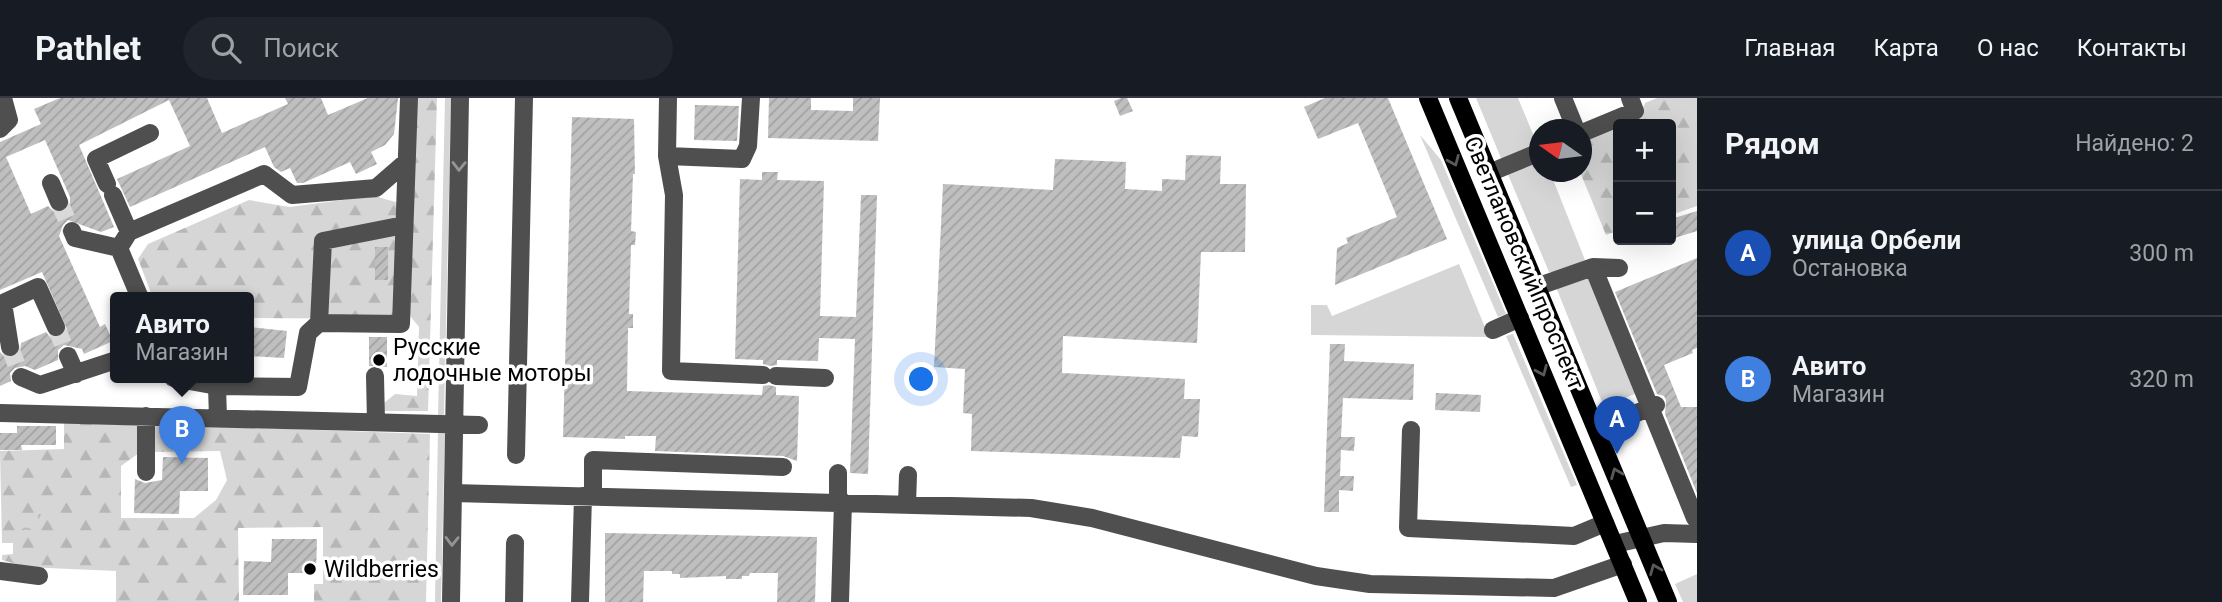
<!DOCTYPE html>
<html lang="ru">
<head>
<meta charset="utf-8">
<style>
  body { margin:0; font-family:Roboto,sans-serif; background:#20242c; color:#f1f3f6 }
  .controls { position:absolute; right:21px; top:21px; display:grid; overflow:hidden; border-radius:7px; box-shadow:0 7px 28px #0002 }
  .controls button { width:63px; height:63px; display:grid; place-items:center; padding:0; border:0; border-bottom:2px solid #363941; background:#171b24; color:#f1f3f6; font:35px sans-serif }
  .compass { position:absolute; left:1529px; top:21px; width:63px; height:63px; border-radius:50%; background:#171b24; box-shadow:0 7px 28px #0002; rotate:284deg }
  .you { position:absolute; left:922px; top:282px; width:24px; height:24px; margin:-18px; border:5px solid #fff; border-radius:50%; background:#1a73e8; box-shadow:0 0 0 10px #1a73e833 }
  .badge { display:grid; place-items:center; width:46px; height:46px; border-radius:50%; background:#858687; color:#fff; font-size:23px; font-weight:700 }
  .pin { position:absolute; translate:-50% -58px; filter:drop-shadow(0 2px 4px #0008) }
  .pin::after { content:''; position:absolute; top:37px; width:24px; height:21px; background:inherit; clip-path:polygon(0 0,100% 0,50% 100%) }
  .popup { position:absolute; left:110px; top:194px; width:144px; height:91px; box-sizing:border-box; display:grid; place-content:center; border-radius:7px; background:#171b24; filter:drop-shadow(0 2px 5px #0005); font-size:23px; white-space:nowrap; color:#9ea1a6 }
  .popup b { font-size:26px; color:#f1f3f6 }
  .popup::after { content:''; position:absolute; left:50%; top:100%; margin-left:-14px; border:14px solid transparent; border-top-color:#171b24 }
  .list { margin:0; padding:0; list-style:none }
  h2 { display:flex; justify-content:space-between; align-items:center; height:91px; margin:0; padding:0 28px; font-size:30px }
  h2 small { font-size:23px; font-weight:400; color:#9ea1a6 }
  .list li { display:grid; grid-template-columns:46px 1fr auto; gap:21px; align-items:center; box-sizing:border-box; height:126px; padding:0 28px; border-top:2px solid #363941 }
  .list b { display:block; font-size:26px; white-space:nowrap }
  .list p { margin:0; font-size:23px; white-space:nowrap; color:#9ea1a6 }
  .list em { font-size:23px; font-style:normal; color:#9ea1a6 }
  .icon { flex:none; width:38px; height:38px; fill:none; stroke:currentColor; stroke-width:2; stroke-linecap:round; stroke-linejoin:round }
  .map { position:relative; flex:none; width:1697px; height:504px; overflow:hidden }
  header { display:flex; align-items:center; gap:42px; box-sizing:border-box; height:98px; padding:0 35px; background:#171b24; border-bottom:2px solid #363941 }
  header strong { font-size:33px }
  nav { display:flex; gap:38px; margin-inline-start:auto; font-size:24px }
  .search { width:490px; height:63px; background:#20242c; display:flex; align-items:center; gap:18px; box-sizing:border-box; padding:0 24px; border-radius:38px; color:#9ea1a6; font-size:26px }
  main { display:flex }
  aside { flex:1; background:#171b24 }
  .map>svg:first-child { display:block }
  .green { fill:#d6d6d6 }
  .forest { fill:url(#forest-firs) }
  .park { fill:url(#park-crowns) }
  .building { fill:url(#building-hatch); fill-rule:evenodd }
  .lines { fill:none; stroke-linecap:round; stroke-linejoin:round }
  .minor-tunnel { stroke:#d9d9d9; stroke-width:18; stroke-dasharray:18 9; stroke-linecap:butt }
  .minor { stroke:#4f4f4f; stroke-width:18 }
  .major { stroke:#000; stroke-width:18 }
  .oneway { stroke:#595959 }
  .oneway2 { stroke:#959595 }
  .poi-dot { fill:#000; stroke:#fff; stroke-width:2.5 }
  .labels { text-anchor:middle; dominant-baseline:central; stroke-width:7; stroke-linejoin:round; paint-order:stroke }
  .street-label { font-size:23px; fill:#000; stroke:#fff }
  .poi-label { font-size:23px; fill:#000; stroke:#fff; text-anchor:start }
</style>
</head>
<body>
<header>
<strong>Pathlet</strong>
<div class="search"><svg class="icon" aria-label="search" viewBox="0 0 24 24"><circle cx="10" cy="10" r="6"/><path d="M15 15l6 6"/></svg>Поиск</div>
<nav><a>Главная</a><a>Карта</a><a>О нас</a><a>Контакты</a></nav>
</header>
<main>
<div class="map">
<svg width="1697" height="504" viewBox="0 0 1697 504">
  <defs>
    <pattern id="forest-firs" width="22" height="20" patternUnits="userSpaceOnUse" patternTransform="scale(1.75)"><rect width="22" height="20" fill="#d6d6d6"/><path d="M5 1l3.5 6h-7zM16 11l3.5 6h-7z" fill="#b6b6b6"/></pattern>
    <pattern id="park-crowns" width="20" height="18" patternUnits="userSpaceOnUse" patternTransform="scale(1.75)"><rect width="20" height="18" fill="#d6d6d6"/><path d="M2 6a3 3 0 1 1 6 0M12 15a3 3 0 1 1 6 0" fill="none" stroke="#b6b6b6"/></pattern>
    <pattern id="building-hatch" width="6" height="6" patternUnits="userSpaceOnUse" patternTransform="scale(1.75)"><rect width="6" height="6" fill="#bfbfbf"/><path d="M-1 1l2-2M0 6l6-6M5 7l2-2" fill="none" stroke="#a2a2a2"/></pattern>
  </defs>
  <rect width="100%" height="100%" fill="#fff"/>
  <path class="green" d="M445 0H451L444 318H438Z
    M1476 0H1518L1538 48 1503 65Z
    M1420 37 1441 62 1506 216 1498 219Z
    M1539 60 1540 74H1550L1585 162 1558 174H1549L1507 74Z
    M1459 166 1489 239 1311 237V207H1327L1332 218Z
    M1587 178 1637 295 1604 309 1556 189Z
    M1513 236 1577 387 1571 389 1506 238Z
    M438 331H445L441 504H435Z
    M1697 476V504H1683L1675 486Z"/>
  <path class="forest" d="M413 0H437L428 313H382L384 305 395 296 417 298 419 229 407 214Z
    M1657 0H1697V108L1671 117V26H1618V133L1606 137 1580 74 1582 40 1642 14 1645 5Z
    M374 98 399 105 396 221 249 220 248 200H153L138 161 148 146 249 102 289 109Z
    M64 323 139 325V355L121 368V420H194L216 402 227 382 220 353 152 354 151 326 430 336 426 504H314V486H323V429L238 430 239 504H116V473L26 469 2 462V457L13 456V445H2L0 353 64 351Z"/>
  <path class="park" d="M18 415 41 416V432H18Z"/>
  <path class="building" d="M60 0H207L222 35 288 6 285 0H321L328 17 368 0H398L394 36 385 47 371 54 377 66 356 76 350 64 303 85H297L290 70 281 74 274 69 265 49 130 109 117 81 190 48 169 2 79 47 114 129 101 134 68 122 63 127 59 138 100 229 105 226 113 243 84 256 82 251 64 247 58 252V262L35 272 25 268 15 270 10 275 11 283 0 288V254L5 259 12 260 20 254 21 245 46 234 50 239 60 240 67 231 42 174 0 192V44L41 26 34 11ZM45 42 70 99V106L63 115 53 113 48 108 31 116 6 59Z
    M769 0H811V12L853 13V0H880L878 43 768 40Z
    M1121 0H1127L1133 13 1120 18 1114 3Z
    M1325 0H1388L1447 141 1335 187 1337 150 1348 145 1346 140 1397 119 1358 25 1318 41 1304 9Z
    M695 7 739 8 737 43 694 42Z
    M572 19 634 21 635 76H633L631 133 636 134 635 147H631L629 216H633V230H628L627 293 762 297 763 288 769 287 776 289V297L799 298 797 363 783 358 655 353 656 338H625V341L563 339Z
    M1186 57 1221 58 1220 86H1246L1245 154H1201L1197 245 1063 238 1062 275 1185 281 1184 301H1200L1198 339 1182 338 1180 360 971 353 972 316 963 315 965 271 934 269 943 86 1053 92 1055 61 1126 64 1125 91 1162 93V81L1185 82Z
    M762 74H778L777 82 824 83 820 218 856 219 861 97H877L868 376 850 375 855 241 819 240 818 263 777 262V267L770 268 763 266V262L735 261 740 81 762 82Z
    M1697 113V133L1671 141V121Z
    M375 149H388V182H375Z
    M1697 160V250L1692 252 1693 255 1664 267 1681 309H1697V395L1665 316 1666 302 1664 298 1657 296 1615 194Z
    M248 229 287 233 284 260 248 258Z
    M369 239H387V269L369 268Z
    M1330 246H1345L1344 263 1414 266 1413 302 1343 300 1341 339H1355L1354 353 1341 352 1340 378H1354L1353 393 1339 392V414H1324Z
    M1436 295 1481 297 1480 314 1435 312Z
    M17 328H56V347H21L22 352H0V335H17Z
    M163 359 208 360V393H180L179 416 134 415 135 381 145 385 162 382Z
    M605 435 817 439 815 504H777L778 475H750L749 478H742V481H726V478L680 480V476H672V473H644L643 504H605Z
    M272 441H317L316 475H288V497H243L244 463 271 464Z"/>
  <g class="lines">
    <path class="minor-tunnel" d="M59 104 72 133
      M56 229 68 258
      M10 249 21 279"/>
    <path class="minor" d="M668 0 667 58 674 97 671 273 763 277
      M1563 0 1576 32
      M0 31 9 22 3 0
      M1582 35 1635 13 1630 0
      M667 58 742 61 748 48 751 0
      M1489 75 1540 54
      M51 85 59 104
      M107 86 96 61 150 35
      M113 97 129 134
      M72 133 75 140 119 150
      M1593 169 1695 420
      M1539 188 1593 169 1619 170
      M140 200 119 150 129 134 264 76 292 97 376 90 406 64
      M319 225 323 143 404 127
      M1493 232 1520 220
      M10 249 3 205 38 189 56 229
      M68 258 76 276
      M375 278 376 324
      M776 278 825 280
      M21 279 40 287 116 262
      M173 280 217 288 218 320
      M217 288 298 289 308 235 319 225 401 226 409 0
      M0 315 479 327
      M146 318V374
      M1598 331 1656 307
      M1411 332 1408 430 1574 438 1605 425
      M516 357 524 0
      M453 395 1031 410 1092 420 1316 478 1370 486 1554 490 1623 466
      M593 398V362L783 369
      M838 404V375
      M907 406 908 377
      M1615 446 1664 435 1697 436
      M0 473 39 478
      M451 504 460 0
      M514 504 515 445
      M580 504 583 398
      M840 504 843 404"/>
    <path class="major" d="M1428 0 1638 504
      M1458 0 1668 504"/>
  </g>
  <defs><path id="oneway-chevron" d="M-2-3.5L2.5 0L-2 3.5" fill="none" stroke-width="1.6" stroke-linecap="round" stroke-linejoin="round" transform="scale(1.75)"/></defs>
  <g class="oneway">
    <use href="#oneway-chevron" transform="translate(1454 63) rotate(67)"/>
    <use href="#oneway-chevron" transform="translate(1542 273) rotate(67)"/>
    <use href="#oneway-chevron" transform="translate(1616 375) rotate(-112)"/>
    <use href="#oneway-chevron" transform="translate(1655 471) rotate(-112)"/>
  </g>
  <g class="oneway2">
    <use href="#oneway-chevron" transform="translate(459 68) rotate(91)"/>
    <use href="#oneway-chevron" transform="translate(452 443) rotate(91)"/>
  </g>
  <g class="poi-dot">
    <circle cx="379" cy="262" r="7"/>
    <circle cx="310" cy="471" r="7"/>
  </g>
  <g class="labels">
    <g class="street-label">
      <text transform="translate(1524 165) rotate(67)">Светлановский проспект</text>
    </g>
    <g class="poi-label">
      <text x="393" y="249">Русские<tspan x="393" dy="26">лодочные моторы</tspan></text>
      <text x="324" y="471">Wildberries</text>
    </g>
  </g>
</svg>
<div class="controls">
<button>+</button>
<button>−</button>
</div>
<svg class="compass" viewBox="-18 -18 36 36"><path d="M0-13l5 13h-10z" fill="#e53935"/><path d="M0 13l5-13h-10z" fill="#9ea1a6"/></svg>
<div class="you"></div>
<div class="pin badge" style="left:1617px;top:356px;background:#1a4fb4">A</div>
<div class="pin badge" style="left:182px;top:366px;background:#3f7fe0">B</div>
<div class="popup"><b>Авито</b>Магазин</div>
</div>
<aside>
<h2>Рядом<small>Найдено: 2</small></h2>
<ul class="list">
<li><span class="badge" style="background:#1a4fb4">A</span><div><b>улица Орбели</b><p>Остановка</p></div><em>300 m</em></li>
<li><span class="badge" style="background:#3f7fe0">B</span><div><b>Авито</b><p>Магазин</p></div><em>320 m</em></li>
</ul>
</aside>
</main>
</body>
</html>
